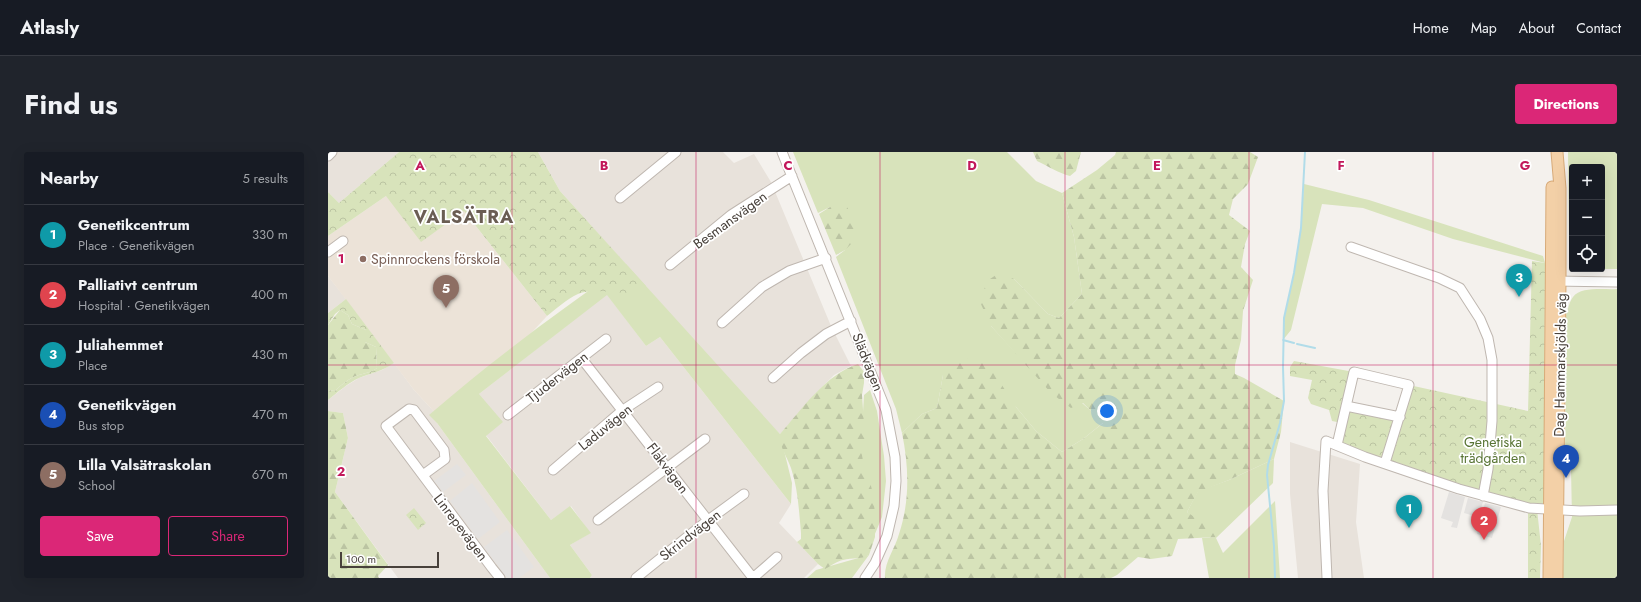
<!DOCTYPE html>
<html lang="en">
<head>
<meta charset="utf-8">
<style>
  body { margin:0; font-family:Jost,sans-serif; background:#20242c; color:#f1f3f6 }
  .controls { position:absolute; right:12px; top:12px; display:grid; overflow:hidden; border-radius:4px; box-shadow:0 4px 16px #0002 }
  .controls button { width:36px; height:36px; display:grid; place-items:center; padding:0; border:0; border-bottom:1px solid #363941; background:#171b24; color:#f1f3f6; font:20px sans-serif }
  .scale { position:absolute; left:12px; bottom:10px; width:99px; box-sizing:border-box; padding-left:4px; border:2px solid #48413b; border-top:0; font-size:11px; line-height:14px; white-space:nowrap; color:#48413b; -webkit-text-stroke:3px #fff; paint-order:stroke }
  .you { position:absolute; left:779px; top:259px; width:14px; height:14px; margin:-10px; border:3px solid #fff; border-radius:50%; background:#1a73e8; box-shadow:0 0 0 6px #1a73e833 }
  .badge { display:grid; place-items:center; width:26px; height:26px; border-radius:50%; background:#db2777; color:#fff; font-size:13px; font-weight:700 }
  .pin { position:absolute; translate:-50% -33px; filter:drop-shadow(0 1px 2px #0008) }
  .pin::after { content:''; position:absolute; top:21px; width:14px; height:12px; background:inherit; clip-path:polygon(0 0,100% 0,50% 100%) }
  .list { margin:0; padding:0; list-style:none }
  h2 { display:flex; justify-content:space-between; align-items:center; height:52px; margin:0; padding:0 16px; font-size:17px }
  h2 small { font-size:13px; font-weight:400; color:#9ea1a6 }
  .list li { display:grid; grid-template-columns:26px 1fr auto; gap:12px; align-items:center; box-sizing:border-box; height:60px; padding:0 16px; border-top:1px solid #363941 }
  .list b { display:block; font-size:15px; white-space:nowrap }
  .list p { margin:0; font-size:13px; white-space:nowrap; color:#9ea1a6 }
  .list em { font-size:13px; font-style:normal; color:#9ea1a6 }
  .actions { display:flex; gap:8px; padding:12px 16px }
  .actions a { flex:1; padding:9px 0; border:1px solid #db2777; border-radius:4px; text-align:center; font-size:14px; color:#db2777 }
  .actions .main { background:#db2777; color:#fff }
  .icon { flex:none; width:22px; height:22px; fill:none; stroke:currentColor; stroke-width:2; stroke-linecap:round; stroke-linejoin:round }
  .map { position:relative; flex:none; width:1289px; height:426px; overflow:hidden; border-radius:4px }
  header { display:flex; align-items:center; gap:24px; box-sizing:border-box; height:56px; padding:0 20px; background:#171b24; border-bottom:1px solid #363941 }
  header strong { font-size:19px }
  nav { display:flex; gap:22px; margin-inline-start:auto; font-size:14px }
  .intro { display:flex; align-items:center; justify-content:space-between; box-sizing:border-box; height:96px; padding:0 24px }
  h1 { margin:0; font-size:28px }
  .button { padding:10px 18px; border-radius:4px; background:#db2777; color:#fff; font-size:14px; font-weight:700 }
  main { display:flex; gap:24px; padding:0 24px }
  aside { flex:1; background:#171b24; border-radius:4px; box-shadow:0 4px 16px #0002 }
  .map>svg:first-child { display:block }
  .residential { fill:#e8e2db }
  .education { fill:#ece3d8 }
  .grass { fill:#d8e3bb }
  .forest { fill:url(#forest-firs) }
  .park { fill:url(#park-crowns) }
  .parking { fill:#e4e2e0 }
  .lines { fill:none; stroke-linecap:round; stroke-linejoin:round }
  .stream { stroke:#b1dce9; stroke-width:2 }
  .minor-casing { stroke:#bfb7b0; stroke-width:11 }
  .major-casing { stroke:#d7aa78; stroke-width:13 }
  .minor { stroke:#fff; stroke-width:9 }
  .major { stroke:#f3d0a7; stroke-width:11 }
  .grid { fill:none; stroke:#c2185b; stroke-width:1; stroke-opacity:0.55 }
  .education-dot { fill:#8d6e63; stroke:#fff; stroke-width:1.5 }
  .labels { text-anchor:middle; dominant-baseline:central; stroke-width:3.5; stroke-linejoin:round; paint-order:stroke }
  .street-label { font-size:14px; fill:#48413b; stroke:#fff }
  .education-label { font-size:14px; fill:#785e54; stroke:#fff; text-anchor:start }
  .park-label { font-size:14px; fill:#587434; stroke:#fff }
  .district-label { font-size:18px; font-weight:bold; letter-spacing:1px; fill:#6a5d53; stroke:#fff }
  .grid-label { font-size:13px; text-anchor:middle; font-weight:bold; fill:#c2185b; stroke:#fff; stroke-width:3.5; stroke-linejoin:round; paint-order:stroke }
</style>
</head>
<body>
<header>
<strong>Atlasly</strong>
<nav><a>Home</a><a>Map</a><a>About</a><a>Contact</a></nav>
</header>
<div class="intro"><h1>Find us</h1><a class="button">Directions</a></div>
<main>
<aside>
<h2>Nearby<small>5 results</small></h2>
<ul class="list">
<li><span class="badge" style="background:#0f9aa8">1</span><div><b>Genetikcentrum</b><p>Place · Genetikvägen</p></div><em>330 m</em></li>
<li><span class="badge" style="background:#e0444e">2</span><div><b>Palliativt centrum</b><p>Hospital · Genetikvägen</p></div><em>400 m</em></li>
<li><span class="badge" style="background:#0f9aa8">3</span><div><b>Juliahemmet</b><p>Place</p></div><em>430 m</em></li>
<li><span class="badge" style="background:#1a4fb4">4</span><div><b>Genetikvägen</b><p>Bus stop</p></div><em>470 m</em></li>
<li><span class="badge" style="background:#8d6e63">5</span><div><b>Lilla Valsätraskolan</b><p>School</p></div><em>670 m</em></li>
</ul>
<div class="actions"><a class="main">Save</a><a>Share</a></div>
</aside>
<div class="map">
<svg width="1289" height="426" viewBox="0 0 1289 426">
  <defs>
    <pattern id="forest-firs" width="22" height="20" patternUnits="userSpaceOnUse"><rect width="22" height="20" fill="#d8e3bb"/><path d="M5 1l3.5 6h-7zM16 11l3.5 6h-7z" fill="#bbc4a2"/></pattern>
    <pattern id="park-crowns" width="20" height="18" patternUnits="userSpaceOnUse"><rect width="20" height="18" fill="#d8e3bb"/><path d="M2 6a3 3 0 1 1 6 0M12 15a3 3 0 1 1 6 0" fill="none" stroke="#bbc4a2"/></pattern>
  </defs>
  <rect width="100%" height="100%" fill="#f4f1ed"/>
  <path class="residential" d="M0 0H71L11 51 0 40Z
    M210 0H395L406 11 426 2 443 30 503 174 523 214 506 223 491 238 452 282 433 263 232 39Z
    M0 124 18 147 0 161Z
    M279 142 318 194 332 185 463 352 451 371 490 412 476 426H262L264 423 242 393 262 381 243 354 223 368 158 283 151 242Z
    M66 211 86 238 111 265 109 271 222 426H70L7 340 20 286 15 261 0 259V248L18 234 31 226 54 218Z
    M962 290 1032 312 1028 370 1036 426H970L962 342Z"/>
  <path class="education" d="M58 44 136 59 219 164 195 190 111 265 86 238 0 124V84Z"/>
  <path class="grass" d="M465 0H679L708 29 734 41 746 85 754 142 731 166 720 162 686 127 663 174 699 213 754 251 776 270 755 287 734 300 708 279 688 255 615 223 609 256 594 262 574 281 568 257 508 105 517 98 502 55 490 61Z
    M1240 0H1289V117H1274V15H1244V101L1241 93Z
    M976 32 1041 48 1215 104 1217 111 1125 87 1035 56 994 52 963 178 955 188 956 166 966 121 973 76Z
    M298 112 452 282 464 331 463 352 332 185 318 194 279 143 151 242 175 270 158 284 223 368 242 354 263 381 242 393 264 423 262 426H222L109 271 101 263C163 209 230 160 298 112Z
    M1289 137V426H1235L1236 389 1244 365 1243 317 1237 304 1238 163C1240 158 1241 150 1245 145 1253 134 1277 138 1289 137Z
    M542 238 549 259 556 304 558 329 554 365 544 389 532 311 536 243Z
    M946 307 945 331 888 386 895 401 947 349 952 426H881L874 386 887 385 859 360 870 339 901 328Z
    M541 403 524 426H479L488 418Z"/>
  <path class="forest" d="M705 0H753L748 19 742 24C730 21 720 14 709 9Z
    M788 0H922L930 5 920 32 905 47 901 63 922 79 917 92 913 115 925 128 915 159 913 188 907 213V222L916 226 956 249 953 280 946 307 901 328 870 340 859 360 884 377 888 385 850 387 844 404 823 407 810 405 789 423 783 426H557C556 410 567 397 571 382 582 349 581 315 574 281L594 262 609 256 615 223 633 205 661 213 688 255 708 279 734 300 755 287 775 271 755 251 743 256 723 241 663 174 652 150 659 129 671 121 686 127 720 162 731 166 754 142 746 85 734 41 769 18 787 3Z
    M502 55H519L526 68 527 88 517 98 508 103 491 62Z
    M12 158 20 163 24 172 38 178 37 190 48 195 49 216C42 221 36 221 28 224 20 227 13 233 7 239L0 238V173Z
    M530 212 536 220V231L534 243 537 287 533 298 536 314 541 326 546 346 547 368V385L541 403C532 408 525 405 515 408 509 409 503 414 497 417L490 412 469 390 473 387V381C471 359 470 337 463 316 459 304 451 295 452 282 475 256 497 223 530 212Z
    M0 259 15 261 20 286 7 340 60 413 50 424 51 426H0Z"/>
  <path class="park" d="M71 0H210L232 39 318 134C299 149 272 133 250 142 239 147 228 157 219 164L136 59 93 90 58 44 0 84V40L11 51Z
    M1204 109 1217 111 1216 352 1209 357 1213 394 1212 426H1200V360L1009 293 1014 271 1004 269 1001 258 983 252 980 246 984 228 962 224V215L966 209 1026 220 1018 254 1071 265 1081 233 1200 259Z
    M18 147 66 211C55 219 43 221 31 226 20 231 10 240 0 248V238L7 239C13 233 20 227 28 224 36 221 42 221 49 216L48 195 37 190 34 185 38 178 24 172 20 163 12 158 7 162 0 173V161Z
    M86 356 98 371 90 378 78 363Z"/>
  <path class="parking" d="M129 312 138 323 115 340 106 329Z
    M144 331 172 370 150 387 122 349Z
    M1121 340 1137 345 1129 376 1123 375 1125 370 1113 366Z
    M1140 346 1155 350 1150 365 1136 361Z
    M1157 351 1173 355 1164 386 1149 382Z
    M179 378 206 415 191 426H179L156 395Z"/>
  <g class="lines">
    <path class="stream" d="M955 188 966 191
      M969 192 987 196
      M947 426 946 394 939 323 940 313 952 271 956 249 955 215 956 166 966 121 973 76 977 0"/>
    <defs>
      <path id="minor" d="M454 0 558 258 567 305 568 329 566 354 559 384 547 411 537 426
        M0 4 4 0
        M292 46 348 0
        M1023 95 1111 126 1132 136 1152 167 1160 186 1164 208V269L1160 317 1155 344
        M0 100 15 89
        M342 113 403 63 464 24
        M1226 129 1289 130
        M394 171 434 135 461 119 498 106
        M254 207 425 426
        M445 226 473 201 498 182 523 169
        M1018 254 1072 265
        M180 263 278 187
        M1009 293 1026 220 1081 233 1057 311
        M225 318 295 258 330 235
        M95 323 117 307 116 298 86 258 81 257 58 274 164 416 172 426
        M270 368 377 287
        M308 426 379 369 416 342
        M425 426 449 405
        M999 426 995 339 998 289 1037 305 1131 337 1201 356 1252 359 1289 358"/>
      <path id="major" d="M1229 0 1232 36V129L1229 426
        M1221 426 1224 35"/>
    </defs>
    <use href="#minor" class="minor-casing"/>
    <use href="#major" class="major-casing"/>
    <use href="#minor" class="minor"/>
    <use href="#major" class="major"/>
  </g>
  <path class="grid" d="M184 0V426M368 0V426M552 0V426M737 0V426M921 0V426M1105 0V426M0 213H1289"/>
  <circle class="education-dot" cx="35" cy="107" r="4"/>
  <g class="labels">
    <g class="street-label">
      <text transform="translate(402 68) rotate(-36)">Besmansvägen</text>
      <text transform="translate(540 210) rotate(68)">Slädvägen</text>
      <text transform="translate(1232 213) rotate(-89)">Dag Hammarskjölds väg</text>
      <text transform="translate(229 225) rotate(-38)">Tjudervägen</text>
      <text transform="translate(277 275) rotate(-39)">Laduvägen</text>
      <text transform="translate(340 316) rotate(53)">Flakvägen</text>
      <text transform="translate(133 375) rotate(53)">Linrepevägen</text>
      <text transform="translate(362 383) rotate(-38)">Skrindvägen</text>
    </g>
    <g class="education-label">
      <text x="43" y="107">Spinnrockens förskola</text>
    </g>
    <g class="park-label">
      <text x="1165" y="290">Genetiska<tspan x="1165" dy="16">trädgården</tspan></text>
    </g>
    <g class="district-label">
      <text x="136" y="65">VALSÄTRA</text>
    </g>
  </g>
  <g class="grid-label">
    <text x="92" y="18">A</text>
    <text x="276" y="18">B</text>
    <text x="460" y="18">C</text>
    <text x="644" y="18">D</text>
    <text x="829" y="18">E</text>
    <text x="1013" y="18">F</text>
    <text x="1197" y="18">G</text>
    <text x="13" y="111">1</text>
    <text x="13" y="324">2</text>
  </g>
</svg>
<div class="controls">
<button>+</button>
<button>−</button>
<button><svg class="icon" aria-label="locate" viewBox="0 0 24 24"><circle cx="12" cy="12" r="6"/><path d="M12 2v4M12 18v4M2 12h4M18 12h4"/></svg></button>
</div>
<div class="scale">100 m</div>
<div class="you"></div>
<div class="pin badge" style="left:1081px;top:376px;background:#0f9aa8">1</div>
<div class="pin badge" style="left:1156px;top:388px;background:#e0444e">2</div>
<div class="pin badge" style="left:1191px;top:145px;background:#0f9aa8">3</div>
<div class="pin badge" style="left:1238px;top:326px;background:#1a4fb4">4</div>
<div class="pin badge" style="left:118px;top:156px;background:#8d6e63">5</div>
</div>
</main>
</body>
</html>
